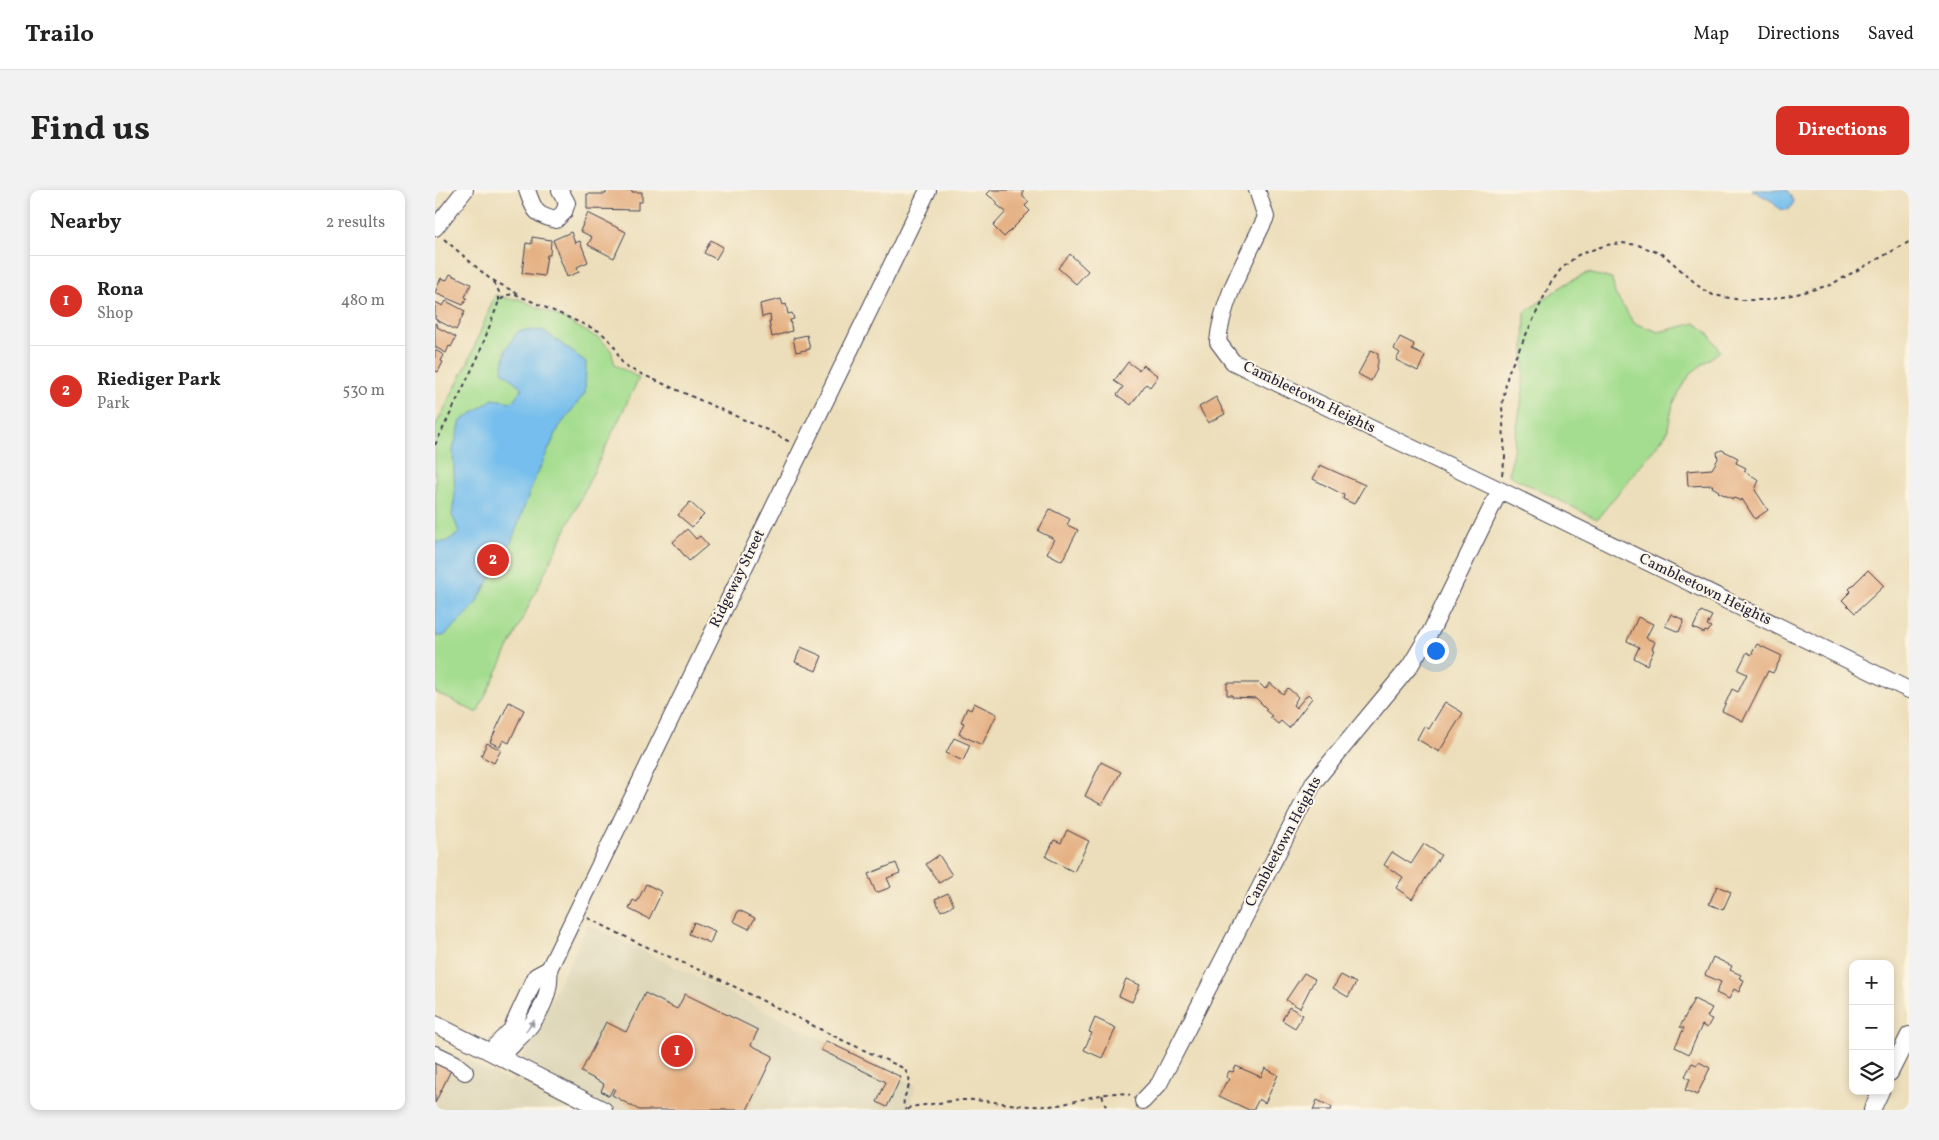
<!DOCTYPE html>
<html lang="en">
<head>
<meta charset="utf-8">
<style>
  body { margin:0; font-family:Vollkorn,serif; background:#f2f2f2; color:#222 }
  .controls { position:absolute; right:15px; bottom:15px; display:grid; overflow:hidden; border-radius:10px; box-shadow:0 2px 8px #0003 }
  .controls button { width:45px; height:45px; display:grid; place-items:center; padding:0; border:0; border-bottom:1px solid #e0e0e0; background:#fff; color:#222; font:25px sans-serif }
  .you { position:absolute; left:1000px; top:460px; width:18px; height:18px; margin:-12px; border:4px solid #fff; border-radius:50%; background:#1a73e8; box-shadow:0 0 0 8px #1a73e833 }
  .badge { display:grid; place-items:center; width:32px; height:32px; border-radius:50%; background:#d93025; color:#fff; font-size:16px; font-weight:700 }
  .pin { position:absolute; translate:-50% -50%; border:2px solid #fff; box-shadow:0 1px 5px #0006 }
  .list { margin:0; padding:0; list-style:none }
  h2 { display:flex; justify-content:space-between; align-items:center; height:65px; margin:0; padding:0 20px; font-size:21px }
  h2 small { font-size:16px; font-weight:400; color:#767676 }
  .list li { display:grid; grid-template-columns:32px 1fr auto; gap:15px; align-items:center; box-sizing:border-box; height:90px; padding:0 20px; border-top:1px solid #e0e0e0 }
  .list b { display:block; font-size:19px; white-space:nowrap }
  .list p { margin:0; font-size:16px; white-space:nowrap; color:#767676 }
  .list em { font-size:16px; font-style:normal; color:#767676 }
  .icon { flex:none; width:28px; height:28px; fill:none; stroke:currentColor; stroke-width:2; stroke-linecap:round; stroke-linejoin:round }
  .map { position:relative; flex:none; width:1474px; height:920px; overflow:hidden; border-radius:10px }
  header { display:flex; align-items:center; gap:30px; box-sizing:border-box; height:70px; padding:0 25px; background:#fff; border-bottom:1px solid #e0e0e0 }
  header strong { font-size:24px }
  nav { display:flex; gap:28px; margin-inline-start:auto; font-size:18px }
  .intro { display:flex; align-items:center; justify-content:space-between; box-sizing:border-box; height:120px; padding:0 30px }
  h1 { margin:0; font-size:35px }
  .button { padding:12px 22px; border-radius:10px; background:#d93025; color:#fff; font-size:18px; font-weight:700 }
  main { display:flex; gap:30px; padding:0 30px }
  aside { flex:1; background:#fff; border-radius:10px; box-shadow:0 2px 8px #0003 }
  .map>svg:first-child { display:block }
  .built { fill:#dcd4b5 }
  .green { fill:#a4dd8f; stroke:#638065 }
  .water { fill:#75beed; stroke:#4c7094 }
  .building { fill:#e5b184 }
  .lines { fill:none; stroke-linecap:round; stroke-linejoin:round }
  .minor-casing { stroke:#403e4e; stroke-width:18 }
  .path { stroke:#403e4e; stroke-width:2; stroke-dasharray:4 4; stroke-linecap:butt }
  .minor { stroke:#fff; stroke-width:16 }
  .oneway { fill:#9c9ca7 }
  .labels { text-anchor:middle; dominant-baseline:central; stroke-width:4; stroke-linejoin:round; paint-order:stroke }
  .street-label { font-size:15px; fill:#22223b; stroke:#fcf5e5 }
</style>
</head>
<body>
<header>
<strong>Trailo</strong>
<nav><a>Map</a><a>Directions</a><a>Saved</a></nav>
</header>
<div class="intro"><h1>Find us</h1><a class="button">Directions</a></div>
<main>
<aside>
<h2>Nearby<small>2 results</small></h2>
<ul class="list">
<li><span class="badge">1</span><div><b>Rona</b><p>Shop</p></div><em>480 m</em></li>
<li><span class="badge">2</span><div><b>Riediger Park</b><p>Park</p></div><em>530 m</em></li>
</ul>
</aside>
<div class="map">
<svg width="1474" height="920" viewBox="0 0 1474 920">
  <rect width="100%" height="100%" fill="#fcf5e5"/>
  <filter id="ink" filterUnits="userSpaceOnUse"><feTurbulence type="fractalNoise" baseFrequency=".02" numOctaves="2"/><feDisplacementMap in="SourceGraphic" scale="10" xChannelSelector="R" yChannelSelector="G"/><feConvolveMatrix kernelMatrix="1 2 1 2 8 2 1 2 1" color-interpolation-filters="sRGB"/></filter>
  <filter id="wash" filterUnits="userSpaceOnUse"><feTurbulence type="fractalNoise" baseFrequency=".0096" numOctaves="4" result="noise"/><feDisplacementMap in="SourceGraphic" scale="20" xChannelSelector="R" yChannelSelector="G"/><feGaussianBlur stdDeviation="1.12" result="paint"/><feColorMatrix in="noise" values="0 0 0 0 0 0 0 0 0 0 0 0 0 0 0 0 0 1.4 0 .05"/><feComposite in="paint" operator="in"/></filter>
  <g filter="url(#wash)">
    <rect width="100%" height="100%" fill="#ecdeba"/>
    <path class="built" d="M153 734 481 895 475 915 471 920H0V856L75 892Z"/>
    <path class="green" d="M1153 83 1177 89 1180 104 1199 133 1224 142 1261 133 1274 144 1285 161 1255 184 1238 214 1232 243 1162 329 1074 285 1088 201 1090 122 1132 93Z
      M60 105 75 109H84L125 127 165 149 176 160 180 175 204 188 42 523 0 502V237L34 170Z"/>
    <path class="water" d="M1317 0H1352L1359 12 1354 20 1344 19 1335 10Z
      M108 140 151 172 150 203 124 237 98 293 77 351 38 418 9 446H0V352H10L25 343 17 325 20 304 18 260 26 231 58 209 77 212 87 198 67 181 71 159 83 141Z"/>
    <g id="blocks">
      <path class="building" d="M171 0H197V2H207V12H203V20L152 19V4H171Z
        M556 0H588V7L594 12 590 16 595 21 569 47 558 36 571 22 561 14 563 13 561 11 554 6 552 4Z
        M153 23 191 42 179 68 153 55 157 47 145 41Z
        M136 42 140 53 145 51 153 72 142 77 144 82 132 87 118 50Z
        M97 47 116 50 115 65H112L109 86 87 83 91 53 97 54Z
        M276 50 288 57 281 69 269 63Z
        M635 64 653 81 641 94 623 78Z
        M15 84 36 94 30 107 32 108 28 115 0 103 6 88 12 90Z
        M346 109 348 115 351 114 353 124 357 123 359 129 355 130 357 141 337 147 334 132H336L335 125 327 127 325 114Z
        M11 111 30 121 21 140 0 129V112L8 116Z
        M0 133 3 135 2 137 21 147 16 157 14 156 11 163 0 157Z
        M372 145 375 159 361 162 358 148Z
        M965 147 979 154 977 160 990 166 983 181 961 170 965 163 959 159Z
        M0 160 9 165 6 171 8 172 3 182 0 181Z
        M936 160 943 163V173L941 178 942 179 936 191 923 184Z
        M693 172 704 180 708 175 723 186 715 197 711 194 696 215 682 205 688 197 679 191Z
        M781 207 790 224 773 233 764 217Z
        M1287 260 1303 268 1301 273 1311 278 1309 281 1324 290 1320 300 1333 320 1320 329 1307 309 1306 311 1299 308 1298 309 1283 302 1284 301 1277 297 1278 295 1253 296 1252 281 1277 279 1283 269 1282 262Z
        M885 275 930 295 919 314 908 309 909 305 878 289Z
        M255 312 269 325 257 337 243 325Z
        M615 319 635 329 632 335 643 340 627 371 612 363 619 349 603 341Z
        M252 339 261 349 265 346 273 355 254 371 238 352Z
        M1433 380 1449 396 1420 423 1407 410 1416 401 1414 399Z
        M1266 421 1277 426 1272 435 1276 437 1273 442 1270 441 1269 443 1258 438Z
        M1236 424 1249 430 1244 442 1230 436Z
        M1203 427 1218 434 1211 448 1220 452 1217 459 1219 460 1212 475 1199 468 1204 457 1192 451Z
        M1322 454 1347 466 1338 483 1333 481 1308 531 1287 521 1297 499 1303 502 1312 484 1303 480 1312 462 1316 465Z
        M366 457 387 466 381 481 360 472Z
        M792 493H824L830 499 835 493 848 504 853 498 863 507 858 515 861 518 873 504 877 508 854 538 846 531 843 534 835 527 837 526 830 520 832 519 821 508 797 507V505H792Z
        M74 512 89 520 74 553 68 550 65 557 55 552Z
        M1010 512 1028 523 1004 562 982 549 989 536 994 539Z
        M539 513 562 524 547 555 524 544 529 533 526 532 532 518 536 520Z
        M519 548 535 555 528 571 511 563Z
        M52 553 66 560 59 573 46 566Z
        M666 572 686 582 667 615 650 606Z
        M632 640 654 651 639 682 611 667 619 650 626 653Z
        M989 654 1006 665 977 709 961 698 968 687 949 675 957 662 976 674Z
        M504 665 517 685 504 693 491 674Z
        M461 673 465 683 452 688 456 697 441 703 433 684Z
        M211 694 227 702 214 729 194 719 198 710 202 712Z
        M1282 696 1296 702 1288 720 1274 714Z
        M513 703 519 715 506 721 500 709Z
        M304 720 320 728 314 739 298 731Z
        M259 732 280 741 275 753 254 744Z
        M1278 767 1297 776 1295 780 1306 785 1304 788 1309 790 1304 802 1299 799 1294 809 1281 803 1286 792 1270 785Z
        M869 783 880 789 865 818 851 810Z
        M906 785 921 793 913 807 898 798Z
        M691 789 705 795 697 812 684 806Z
        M210 803 242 819 250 804 323 840 316 855 338 866 312 920H204L177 905 180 899 178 898 174 906 166 901 169 894 146 882 171 832 191 842Z
        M1259 809 1277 818 1272 827 1277 829 1272 838 1267 835 1254 864 1240 857 1249 838 1245 837Z
        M854 817 868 825 860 838 847 830Z
        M660 828 681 838 667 868 649 860 657 843 654 842Z
        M391 851 466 887 452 917 442 912 451 892 386 860Z
        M0 870 17 878 0 913Z
        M1264 872 1275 878 1262 905 1250 900 1255 889 1250 886 1257 873 1262 875Z
        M801 876 826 887 830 878 843 885 830 913 824 909 818 920H814L784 906 791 892 792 893 795 889 791 887 794 881 798 882Z
        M882 910 897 917 896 920H878Z"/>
    </g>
  </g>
  <g filter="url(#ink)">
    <use href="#blocks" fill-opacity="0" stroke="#403e4e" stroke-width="1"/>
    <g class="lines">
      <defs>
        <path id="minor" d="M92 0C99 19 99 25 121 30L129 22 132 13 125 0
          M822 0 831 27C813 66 787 108 783 152L798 172 1065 300
          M0 38 30 0
          M0 834 169 920
          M57 862C61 862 66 863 69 861 73 860 78 855 81 851 101 833 117 806 114 779L493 0
          M57 862 60 856 76 840 101 786 114 779
          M0 864 19 873 30 882
          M1455 883 1474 845
          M708 911 724 894 879 592 975 476 997 439 1065 300 1474 500
          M1437 920 1446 901"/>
      </defs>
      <use href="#minor" class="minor-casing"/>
      <path class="path" d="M9 49 54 88 83 104
        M59 92 64 102V111
        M0 255 43 167 64 111 72 105 80 104 164 141C170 146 176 151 180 158 184 167 185 172 193 178L332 240 355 252
        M1067 285 1070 267 1067 216 1073 183 1115 94 1126 79 1143 65 1171 55 1187 53 1203 55 1229 65 1267 99 1278 105 1306 110H1333L1366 103 1395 95 1474 52
        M153 728 201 752 278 786 407 850 466 877C487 893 461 906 471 920
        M667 905 672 920
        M473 920 475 917 482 916C501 914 520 909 539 910 567 912 595 919 623 915 642 912 677 898 695 905"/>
      <use href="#minor" class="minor"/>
    </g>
    <defs><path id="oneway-solid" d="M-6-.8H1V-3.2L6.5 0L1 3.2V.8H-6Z" transform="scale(1.25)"/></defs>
    <use class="oneway" href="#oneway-solid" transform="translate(95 836) rotate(-53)"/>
  </g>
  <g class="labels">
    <g class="street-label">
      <text transform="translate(874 208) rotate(26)">Cambleetown Heights</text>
      <text transform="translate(303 389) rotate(-64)">Ridgeway Street</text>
      <text transform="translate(1270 400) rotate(26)">Cambleetown Heights</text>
      <text transform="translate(849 652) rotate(-62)">Cambleetown Heights</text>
    </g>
  </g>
</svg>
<div class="controls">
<button>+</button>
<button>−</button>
<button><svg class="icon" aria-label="layers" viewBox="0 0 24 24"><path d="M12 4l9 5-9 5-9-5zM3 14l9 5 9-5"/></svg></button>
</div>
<div class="you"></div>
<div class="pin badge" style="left:242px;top:861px">1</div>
<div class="pin badge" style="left:58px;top:370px">2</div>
</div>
</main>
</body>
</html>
